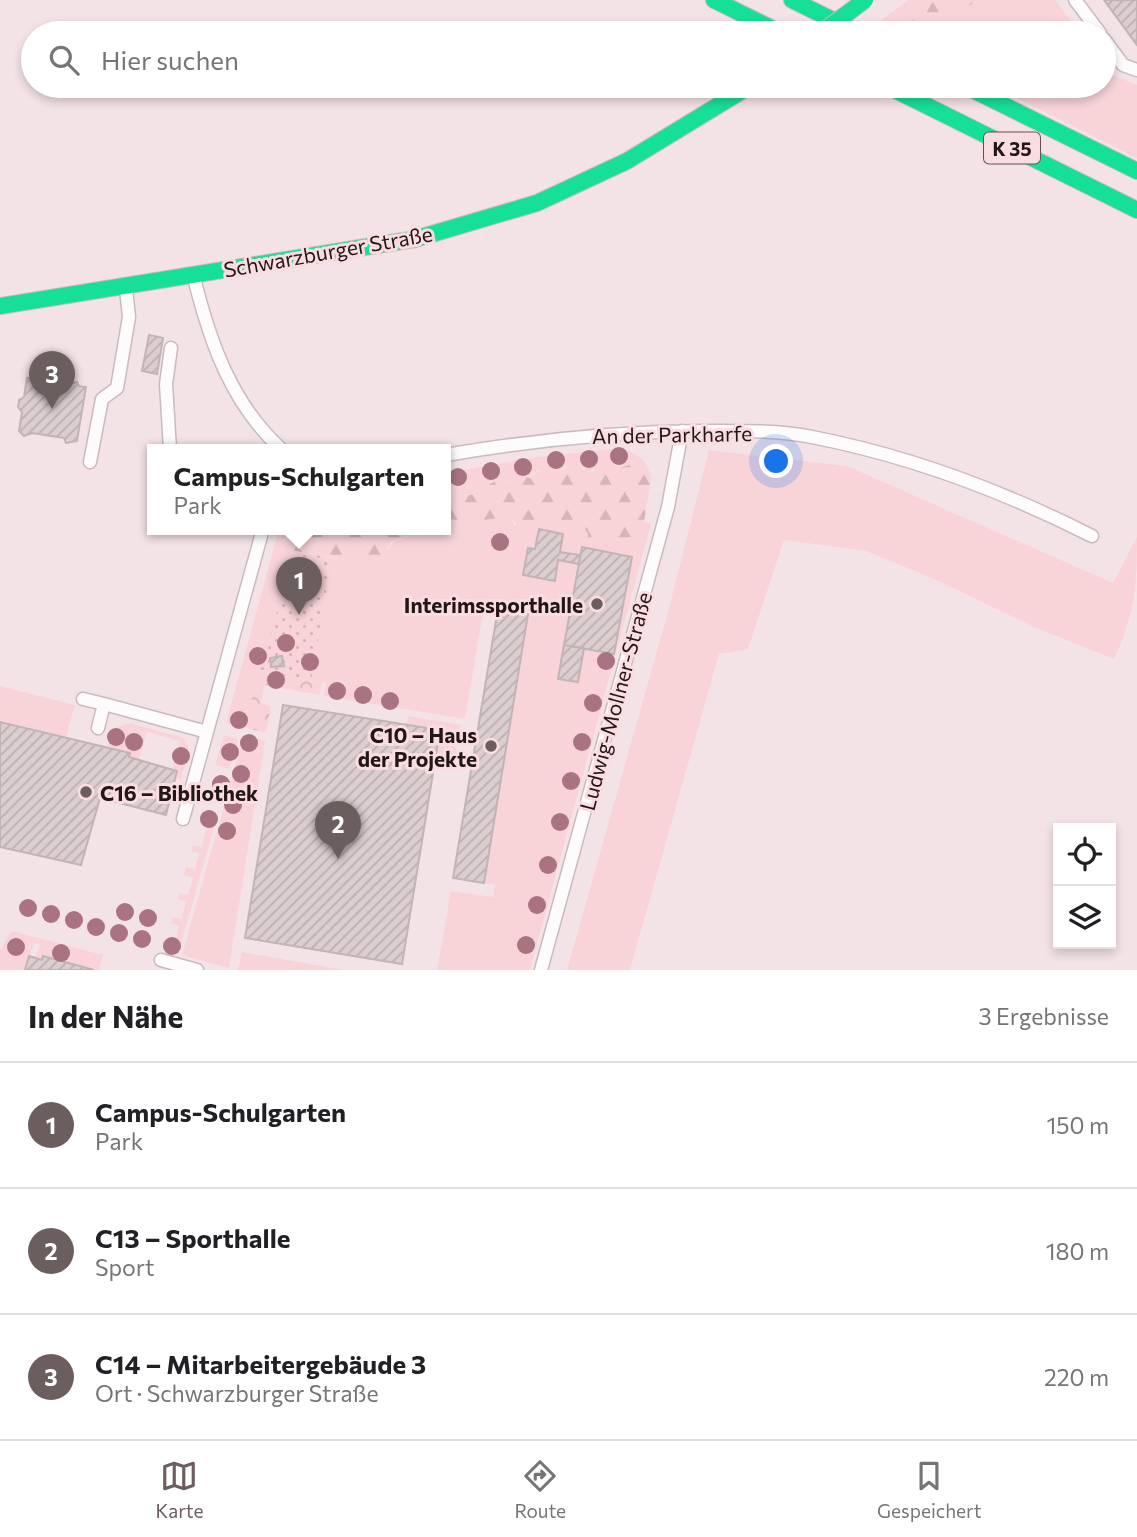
<!DOCTYPE html>
<html lang="de">
<head>
<meta charset="utf-8">
<style>
  body { margin:0; font-family:Commissioner,sans-serif; background:#f6f6f6; color:#202124 }
  .controls { position:absolute; right:21px; bottom:21px; display:grid; overflow:hidden; border-radius:0px; box-shadow:0 4px 10px #0003 }
  .controls button { width:63px; height:63px; display:grid; place-items:center; padding:0; border:0; border-bottom:2px solid #e0e0e0; background:#fff; color:#202124; font:35px sans-serif }
  .you { position:absolute; left:777px; top:462px; width:24px; height:24px; margin:-18px; border:5px solid #fff; border-radius:50%; background:#1a73e8; box-shadow:0 0 0 10px #1a73e833 }
  .badge { display:grid; place-items:center; width:46px; height:46px; border-radius:50%; background:#6c5e5f; color:#fff; font-size:23px; font-weight:700 }
  .pin { position:absolute; translate:-50% -58px; filter:drop-shadow(0 2px 4px #0008) }
  .pin::after { content:''; position:absolute; top:37px; width:24px; height:21px; background:inherit; clip-path:polygon(0 0,100% 0,50% 100%) }
  .popup { position:absolute; left:147px; top:444px; width:304px; height:91px; box-sizing:border-box; display:grid; place-content:center; border-radius:0px; background:#fff; filter:drop-shadow(0 2px 5px #0005); font-size:23px; white-space:nowrap; color:#757577 }
  .popup b { font-size:26px; color:#202124 }
  .popup::after { content:''; position:absolute; left:50%; top:100%; margin-left:-14px; border:14px solid transparent; border-top-color:#fff }
  .list { margin:0; padding:0; list-style:none }
  h2 { display:flex; justify-content:space-between; align-items:center; height:91px; margin:0; padding:0 28px; font-size:30px }
  h2 small { font-size:23px; font-weight:400; color:#757577 }
  .list li { display:grid; grid-template-columns:46px 1fr auto; gap:21px; align-items:center; box-sizing:border-box; height:126px; padding:0 28px; border-top:2px solid #e0e0e0 }
  .list b { display:block; font-size:26px; white-space:nowrap }
  .list p { margin:0; font-size:23px; white-space:nowrap; color:#757577 }
  .list em { font-size:23px; font-style:normal; color:#757577 }
  .icon { flex:none; width:38px; height:38px; fill:none; stroke:currentColor; stroke-width:2; stroke-linecap:round; stroke-linejoin:round }
  .map { position:relative; flex:none; width:1137px; height:970px; overflow:hidden }
  .search { position:absolute; background:#fff; box-shadow:0 4px 10px #0003; left:21px; right:21px; top:21px; height:77px; display:flex; align-items:center; gap:18px; box-sizing:border-box; padding:0 24px; border-radius:38px; color:#757577; font-size:26px }
  .sheet { height:469px; background:#fff }
  nav { display:flex; justify-content:space-around; align-items:center; box-sizing:border-box; height:98px; border-top:2px solid #e0e0e0; background:#fff; font-size:19px; color:#757577 }
  nav a { display:grid; justify-items:center; gap:4px }
  nav .on { color:#6c5e5f }
  .map>svg:first-child { display:block }
  .grass { fill:#f8d4d9 }
  .forest { fill:url(#forest-firs) }
  .park { fill:url(#park-crowns) }
  .garden { fill:url(#garden-dots) }
  .building { fill:url(#building-hatch); stroke:#c2b4b6; stroke-width:2 }
  .lines { fill:none; stroke-linecap:round; stroke-linejoin:round }
  .lane-casing { stroke:#c9bbbd; stroke-width:15 }
  .fast-casing { stroke:#c9bbbd; stroke-width:18 }
  .lane { stroke:#fdfbfb; stroke-width:12 }
  .fast { stroke:#16e098; stroke-width:16 }
  .fast-bridge-casing { stroke:#c9bbbd; stroke-width:18; stroke-linecap:butt }
  .fast-bridge { stroke:#16e098; stroke-width:16 }
  .tree { fill:#aa7381 }
  .poi-dot { fill:#6c5e5f; stroke:#fadde1; stroke-width:2.5 }
  .labels { text-anchor:middle; dominant-baseline:central; stroke-width:6; stroke-linejoin:round; paint-order:stroke }
  .shield { fill:#fadde1; stroke:#635254; stroke-width:2 }
  .shield-label { font-size:19px; font-weight:bold; fill:#221617 }
  .street-label { font-size:21px; fill:#221617; stroke:#fadde1 }
  .poi-label { font-size:21px; font-weight:bold; fill:#221617; stroke:#fadde1; text-anchor:end }
</style>
</head>
<body>
<div class="map">
<svg width="1137" height="970" viewBox="0 0 1137 970">
  <defs>
    <pattern id="forest-firs" width="22" height="20" patternUnits="userSpaceOnUse" patternTransform="scale(1.75)"><rect width="22" height="20" fill="#f8d4d9"/><path d="M5 1l3.5 6h-7zM16 11l3.5 6h-7z" fill="#d4b5ba"/></pattern>
    <pattern id="park-crowns" width="20" height="18" patternUnits="userSpaceOnUse" patternTransform="scale(1.75)"><rect width="20" height="18" fill="#f8d4d9"/><path d="M2 6a3 3 0 1 1 6 0M12 15a3 3 0 1 1 6 0" fill="none" stroke="#d4b5ba"/></pattern>
    <pattern id="garden-dots" width="8" height="8" patternUnits="userSpaceOnUse" patternTransform="scale(1.75)"><rect width="8" height="8" fill="#f8d4d9"/><path d="M2 2h.1M6 6h.1" fill="none" stroke="#d4b5ba" stroke-width="1.8" stroke-linecap="round"/></pattern>
    <pattern id="building-hatch" width="6" height="6" patternUnits="userSpaceOnUse" patternTransform="scale(1.75)"><rect width="6" height="6" fill="#dccdcf"/><path d="M-1 1l2-2M0 6l6-6M5 7l2-2" fill="none" stroke="#bcafb1"/></pattern>
  </defs>
  <rect width="100%" height="100%" fill="#f4e3e6"/>
  <path class="grass" d="M909 0H913L904 11 938 29 977 0H1055L1080 33H888L873 26Z
    M1104 66 1109 73 1137 85V158L993 86H1104Z
    M622 448C639 455 648 460 651 479 639 470 624 472 612 463L586 472 581 466H565L559 472 538 470C527 482 514 483 499 479L469 495 446 494V473L538 457Z
    M709 450 847 466 1113 583 1137 537C1137 586 1135 615 1114 659L1034 627 932 578 866 551 784 540 748 649 719 654 630 970H567L668 612Z
    M511 516 514 525 543 518 556 528 582 524 588 534 605 545 643 529 644 522 651 524 530 970H437L451 891 493 897 495 885 484 883 529 608 485 601 465 719 324 696 326 683 311 680 332 558 346 560 349 552 361 556H383C393 538 405 535 425 537L427 529H446L448 518 477 526 485 520Z
    M279 529H287L286 537 295 551 244 727 226 723Z
    M0 686 75 705 66 737 0 720Z
    M408 716 461 725 454 762 435 760 407 725Z
    M130 723 184 738 189 748 181 780 176 778 177 771 172 770 180 741 147 732 139 760 129 757 130 752 108 746 117 727Z
    M224 735 238 739 230 769 215 765Z
    M244 735 265 741 229 968 182 955Z
    M202 812 217 817 178 954 163 950 166 940 175 942 179 926 171 923 173 917 181 919 186 902 178 899 179 893 188 895 193 878 184 875 186 867 195 869 199 854 191 851 193 845 201 847 207 827 199 824Z
    M12 931 103 955 99 970 44 956 42 960 35 958 40 945 34 943 25 970H0V950Z
    M242 952 344 970H238Z"/>
  <path class="forest" d="M913 0H977L938 29C922 27 911 27 904 11Z
    M574 461 586 472 593 471C601 460 609 461 620 468L629 465 651 479 643 529 638 537H627L623 545 612 550 605 545 595 549 587 544 588 534 582 524 556 528 543 518 519 529 511 516 485 520 478 526 446 520V494L470 495 499 479 512 482 522 476 530 478C540 468 546 467 559 472Z
    M287 529H428L425 537 415 540 407 535 391 542 383 556H361L349 552 346 560 295 551 286 537Z"/>
  <path class="park" d="M259 672 322 682 320 695 264 685 261 704 271 706 266 733 244 727Z"/>
  <path class="garden" d="M295 551 332 558 311 680 259 672Z"/>
  <path class="building" d="M1104 0H1137V45Z
    M149 335 163 338 157 374 142 371Z
    M37 375 44 380 69 384 77 382 79 386 86 387 77 441 66 443 64 438 32 433 24 436 19 431 22 412 18 407 19 400 24 397 27 378 34 379Z
    M539 529 563 534 560 552 580 555 579 564 558 560 555 581 523 575 528 548 535 549Z
    M582 547 632 557 614 654 564 645Z
    M498 609 528 614 484 883 453 878Z
    M564 645 584 648 578 682 558 679Z
    M282 656 284 666 271 667 270 658Z
    M283 705 440 730 402 964 245 938Z
    M0 722 130 753 129 757 177 771 166 815 100 798 81 865 0 847Z
    M29 956 42 960 43 956 94 970H25Z"/>
  <g class="lines">
    <defs>
      <path id="lane" d="M1075 0 1100 33
        M1104 39 1123 65 1137 70
        M194 278C210 342 231 403 281 449
        M170 449 166 384 171 348
        M446 455C533 440 612 432 700 431 737 431 776 430 812 437 910 456 1003 491 1092 536
        M90 462 102 399 117 388 129 317 126 289
        M83 699 104 704
        M98 728 104 704 207 732
        M183 819 263 529
        M161 960 197 970
        M541 970 668 507 682 431"/>
      <path id="fast" d="M714 0 781 33
        M792 0 859 33
        M887 86 1137 210
        M965 86 1137 171
        M0 306 415 239 537 203 627 161 750 86"/>
    </defs>
    <use href="#lane" class="lane-casing"/>
    <use href="#fast" class="fast-casing"/>
    <use href="#lane" class="lane"/>
    <use href="#fast" class="fast"/>
    <defs>
      <path id="fast-bridge" d="M821 33 865 0"/>
    </defs>
    <use href="#fast-bridge" class="fast-bridge-casing"/>
    <use href="#fast-bridge" class="fast-bridge"/>
  </g>
  <g class="tree">
    <circle cx="619" cy="456" r="9"/>
    <circle cx="589" cy="459" r="9"/>
    <circle cx="556" cy="460" r="9"/>
    <circle cx="523" cy="467" r="9"/>
    <circle cx="491" cy="471" r="9"/>
    <circle cx="458" cy="477" r="9"/>
    <circle cx="500" cy="542" r="9"/>
    <circle cx="286" cy="643" r="9"/>
    <circle cx="258" cy="656" r="9"/>
    <circle cx="606" cy="661" r="9"/>
    <circle cx="310" cy="662" r="9"/>
    <circle cx="276" cy="680" r="9"/>
    <circle cx="337" cy="691" r="9"/>
    <circle cx="363" cy="695" r="9"/>
    <circle cx="390" cy="701" r="9"/>
    <circle cx="593" cy="703" r="9"/>
    <circle cx="239" cy="720" r="9"/>
    <circle cx="116" cy="737" r="9"/>
    <circle cx="134" cy="742" r="9"/>
    <circle cx="582" cy="742" r="9"/>
    <circle cx="249" cy="743" r="9"/>
    <circle cx="230" cy="752" r="9"/>
    <circle cx="181" cy="756" r="9"/>
    <circle cx="241" cy="774" r="9"/>
    <circle cx="571" cy="781" r="9"/>
    <circle cx="221" cy="784" r="9"/>
    <circle cx="233" cy="805" r="9"/>
    <circle cx="209" cy="819" r="9"/>
    <circle cx="560" cy="822" r="9"/>
    <circle cx="227" cy="831" r="9"/>
    <circle cx="548" cy="865" r="9"/>
    <circle cx="537" cy="905" r="9"/>
    <circle cx="28" cy="908" r="9"/>
    <circle cx="125" cy="912" r="9"/>
    <circle cx="51" cy="914" r="9"/>
    <circle cx="148" cy="918" r="9"/>
    <circle cx="74" cy="920" r="9"/>
    <circle cx="96" cy="927" r="9"/>
    <circle cx="119" cy="933" r="9"/>
    <circle cx="142" cy="939" r="9"/>
    <circle cx="526" cy="945" r="9"/>
    <circle cx="172" cy="946" r="9"/>
    <circle cx="16" cy="947" r="9"/>
    <circle cx="61" cy="953" r="9"/>
  </g>
  <g class="poi-dot">
    <circle cx="597" cy="604" r="7"/>
    <circle cx="491" cy="746" r="7"/>
    <circle cx="86" cy="792" r="7"/>
  </g>
  <g class="labels">
    <rect class="shield" x="984" y="132.5" width="56" height="31" rx="5"/>
    <g class="shield-label">
      <text x="1012" y="148">K 35</text>
    </g>
    <g class="street-label">
      <text transform="translate(328 251) rotate(-10)">Schwarzburger Straße</text>
      <text transform="translate(672 434) rotate(-1)">An der Parkharfe</text>
      <text transform="translate(615 701) rotate(-75)">Ludwig-Mollner-Straße</text>
    </g>
    <g class="poi-label">
      <text x="583" y="604">Interimssporthalle</text>
      <text x="477" y="734">C10 – Haus<tspan x="477" dy="24">der Projekte</tspan></text>
      <text x="100" y="792" text-anchor="start">C16 – Bibliothek</text>
    </g>
  </g>
</svg>
<div class="controls">
<button><svg class="icon" aria-label="locate" viewBox="0 0 24 24"><circle cx="12" cy="12" r="6"/><path d="M12 2v4M12 18v4M2 12h4M18 12h4"/></svg></button>
<button><svg class="icon" aria-label="layers" viewBox="0 0 24 24"><path d="M12 4l9 5-9 5-9-5zM3 14l9 5 9-5"/></svg></button>
</div>
<div class="you"></div>
<div class="pin badge" style="left:299px;top:615px">1</div>
<div class="popup"><b>Campus-Schulgarten</b>Park</div>
<div class="pin badge" style="left:338px;top:859px">2</div>
<div class="pin badge" style="left:52px;top:409px">3</div>
<div class="search"><svg class="icon" aria-label="search" viewBox="0 0 24 24"><circle cx="10" cy="10" r="6"/><path d="M15 15l6 6"/></svg>Hier suchen</div>
</div>
<section class="sheet">
<h2>In der Nähe<small>3 Ergebnisse</small></h2>
<ul class="list">
<li><span class="badge">1</span><div><b>Campus-Schulgarten</b><p>Park</p></div><em>150 m</em></li>
<li><span class="badge">2</span><div><b>C13 – Sporthalle</b><p>Sport</p></div><em>180 m</em></li>
<li><span class="badge">3</span><div><b>C14 – Mitarbeitergebäude 3</b><p>Ort · Schwarzburger Straße</p></div><em>220 m</em></li>
</ul>
</section>
<nav>
<a class="on"><svg class="icon" aria-label="map" viewBox="0 0 24 24"><path d="M3 6l6-2 6 2 6-2v14l-6 2-6-2-6 2zM9 4v14M15 6v14"/></svg>Karte</a>
<a><svg class="icon" aria-label="directions" viewBox="0 0 24 24"><path d="M12 3l9 9-9 9-9-9zM9 14v-3h6M13 9l2 2-2 2"/></svg>Route</a>
<a><svg class="icon" aria-label="saved" viewBox="0 0 24 24"><path d="M7 4h10v16l-5-4-5 4z"/></svg>Gespeichert</a>
</nav>
</body>
</html>
